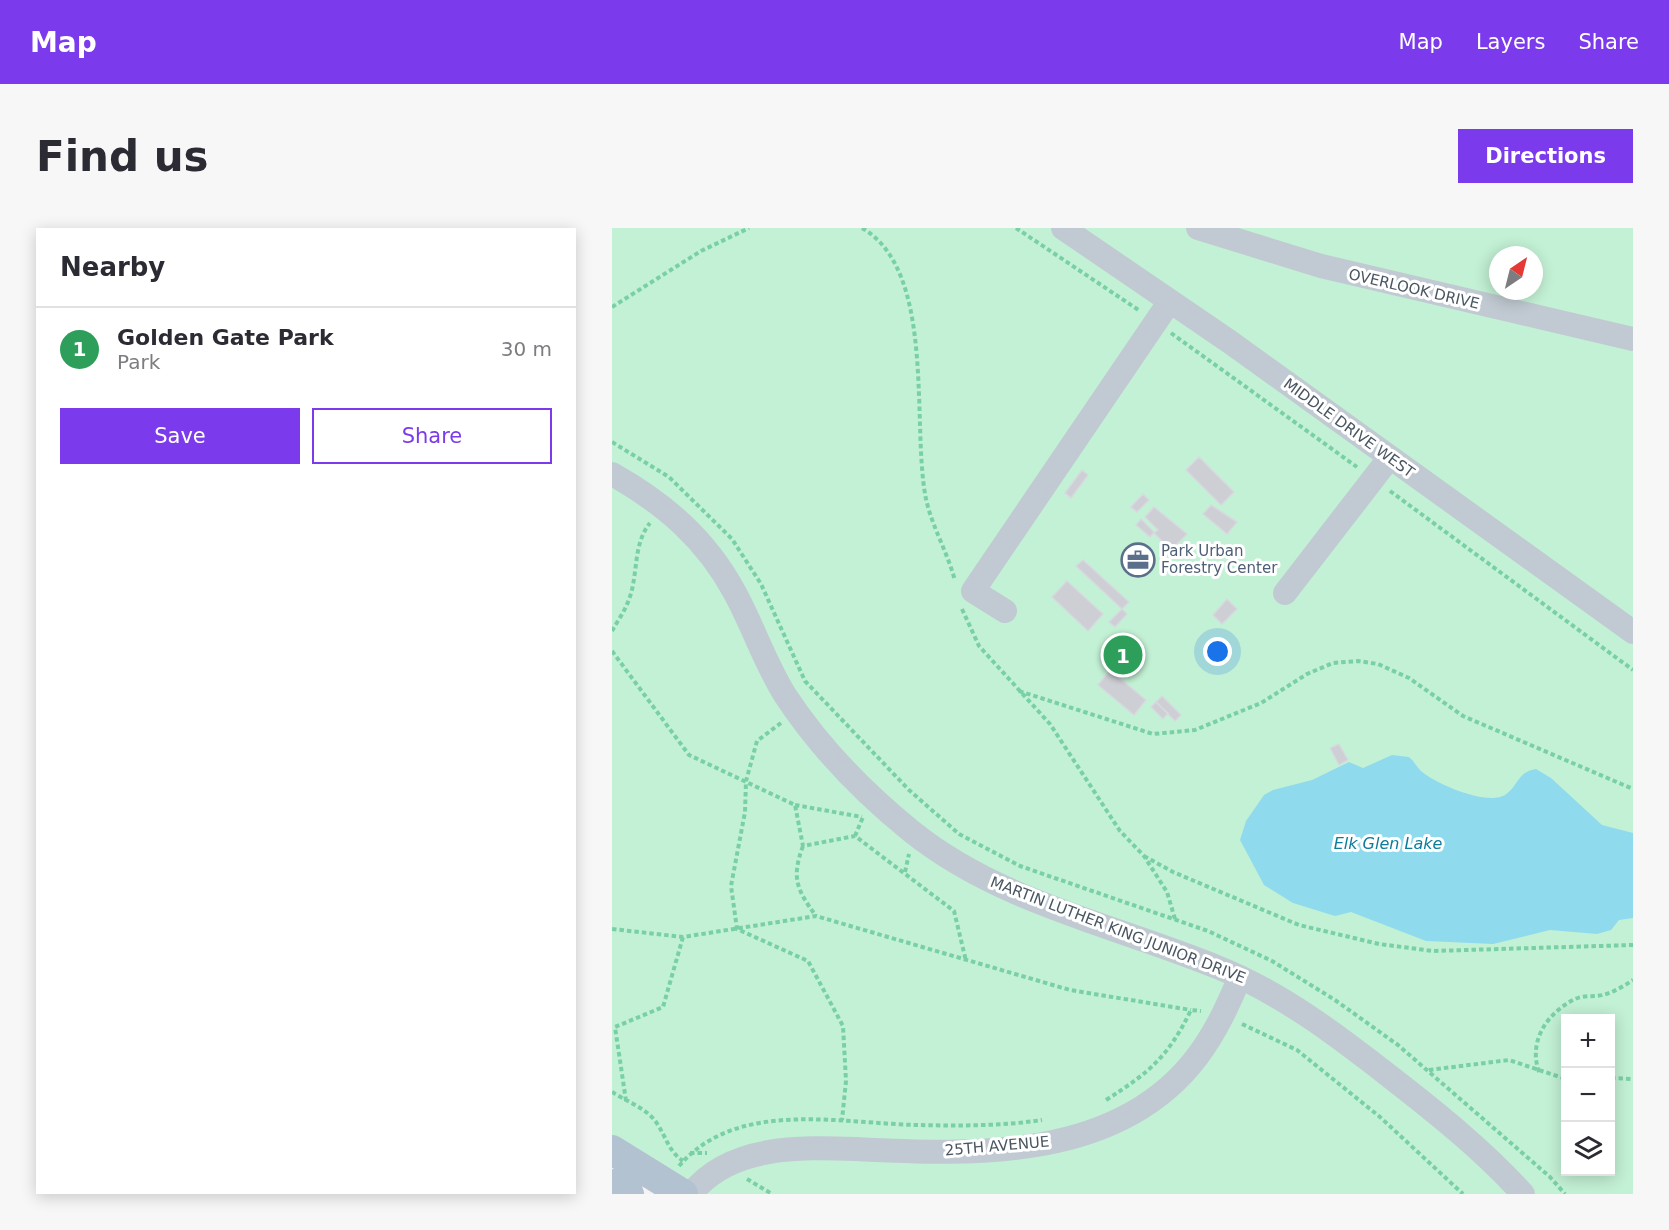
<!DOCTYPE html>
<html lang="en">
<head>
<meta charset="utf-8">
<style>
  body { margin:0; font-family:"DejaVu Sans",sans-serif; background:#f7f7f7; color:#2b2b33 }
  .controls { position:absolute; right:18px; bottom:18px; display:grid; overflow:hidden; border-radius:0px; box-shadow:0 3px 15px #0003 }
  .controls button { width:54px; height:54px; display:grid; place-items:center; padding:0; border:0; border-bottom:2px solid #e1e1e2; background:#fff; color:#2b2b33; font:30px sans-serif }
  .compass { position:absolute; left:877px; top:18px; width:54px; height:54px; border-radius:50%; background:#fff; box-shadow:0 3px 15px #0003; rotate:35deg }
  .you { position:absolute; left:606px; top:424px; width:21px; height:21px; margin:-15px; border:4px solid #fff; border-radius:50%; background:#1a73e8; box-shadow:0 0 0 9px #1a73e833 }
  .badge { display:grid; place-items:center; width:39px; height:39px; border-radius:50%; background:#7c3aed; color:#fff; font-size:20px; font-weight:700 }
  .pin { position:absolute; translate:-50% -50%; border:3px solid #fff; box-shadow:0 2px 6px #0006 }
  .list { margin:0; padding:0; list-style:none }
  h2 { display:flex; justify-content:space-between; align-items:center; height:78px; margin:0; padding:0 24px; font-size:26px }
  h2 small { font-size:20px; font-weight:400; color:#7c7c81 }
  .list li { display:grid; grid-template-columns:39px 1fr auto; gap:18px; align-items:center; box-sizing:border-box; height:84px; padding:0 24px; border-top:2px solid #e1e1e2 }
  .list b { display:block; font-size:22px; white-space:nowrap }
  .list p { margin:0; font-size:20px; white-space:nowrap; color:#7c7c81 }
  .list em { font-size:20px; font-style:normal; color:#7c7c81 }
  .actions { display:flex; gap:12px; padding:18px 24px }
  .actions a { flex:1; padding:14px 0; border:2px solid #7c3aed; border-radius:0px; text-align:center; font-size:21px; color:#7c3aed }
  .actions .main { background:#7c3aed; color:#fff }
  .icon { flex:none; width:33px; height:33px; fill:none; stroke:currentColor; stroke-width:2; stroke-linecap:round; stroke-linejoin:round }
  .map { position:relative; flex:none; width:1021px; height:966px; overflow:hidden; border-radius:0px }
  header { display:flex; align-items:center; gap:36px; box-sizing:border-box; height:84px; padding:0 30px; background:#7c3aed; color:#fff }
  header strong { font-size:28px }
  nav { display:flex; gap:33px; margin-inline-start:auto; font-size:21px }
  .intro { display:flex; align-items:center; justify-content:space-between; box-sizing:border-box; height:144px; padding:0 36px }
  h1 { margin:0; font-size:42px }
  .button { padding:15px 27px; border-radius:0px; background:#7c3aed; color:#fff; font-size:21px; font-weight:700 }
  main { display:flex; gap:36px; padding:0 36px }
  aside { flex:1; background:#fff; border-radius:0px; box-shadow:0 3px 15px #0003 }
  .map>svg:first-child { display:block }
  .green { fill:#c3f1d5; fill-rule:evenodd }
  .water { fill:#90daee }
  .building { fill:#cdcfd5; stroke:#d7d9de; stroke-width:1.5 }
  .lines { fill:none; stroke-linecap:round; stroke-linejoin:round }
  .path { stroke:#7ad0a6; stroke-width:4; stroke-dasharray:4.5 3; stroke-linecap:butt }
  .minor { stroke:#c1cad2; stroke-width:24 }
  .major { stroke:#b3c2d1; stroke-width:30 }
  .labels { text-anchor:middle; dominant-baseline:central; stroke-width:6; stroke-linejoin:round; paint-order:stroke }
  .street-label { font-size:15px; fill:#4a5661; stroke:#fff }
  .service-label { font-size:15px; fill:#4e5e75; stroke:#fff; text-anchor:start }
  .water-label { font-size:16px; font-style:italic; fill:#0c7c9b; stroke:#fff }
</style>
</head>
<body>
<header>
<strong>Map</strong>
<nav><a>Map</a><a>Layers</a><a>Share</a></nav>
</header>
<div class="intro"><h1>Find us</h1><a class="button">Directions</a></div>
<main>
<aside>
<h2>Nearby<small></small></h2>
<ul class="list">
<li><span class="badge" style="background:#2e9e5b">1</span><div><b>Golden Gate Park</b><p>Park</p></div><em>30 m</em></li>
</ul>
<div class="actions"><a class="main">Save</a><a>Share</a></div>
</aside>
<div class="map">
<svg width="1021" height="966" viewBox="0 0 1021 966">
  <rect width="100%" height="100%" fill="#f5f3f3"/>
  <path class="green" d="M0 0H1021V966H95L0 907ZM886 27H922V63H886ZM954 790H999V944H954Z"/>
  <path class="water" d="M780 527 797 529C802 533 804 538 809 543 824 556 875 578 893 567 906 559 906 543 924 541L939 550 990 597 1021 605V690L1007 692 999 702 985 706 938 702 881 716 814 713 739 684 723 688 681 675 652 657 628 612 634 593 652 567 661 562 700 552 737 534 751 540Z"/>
  <path class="building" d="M587 229 622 264 609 277 574 242Z
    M470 242 476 247 459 270 453 265Z
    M531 266 537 272 525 284 519 279Z
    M599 277 625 294 615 306 591 286Z
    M542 279 575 306 559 322 542 305 546 302 533 289Z
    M529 291 542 304 538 309 524 297Z
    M471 332 517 374 510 381 464 338Z
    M455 353 491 386 476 403 440 369Z
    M615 371 625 381 610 396 601 387Z
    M510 381 515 386 503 399 497 394Z
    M498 442 534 472 522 487 486 457Z
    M550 468 569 487 563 493 544 474Z
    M544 474 556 485 551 491 539 479Z
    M727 516 736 532 727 537 718 520Z"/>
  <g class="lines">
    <path class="path" d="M250 0C325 43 299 198 314 271 320 299 336 325 343 353
      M404 0 528 83
      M0 79 89 23 137 0
      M559 105 745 239
      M0 214 57 249 120 311 149 356 193 453 297 562 347 606 408 638 596 703 660 733 723 772 786 817 938 949 953 966
      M778 263 1021 442
      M350 381 367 418 438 496 508 603 532 628 555 664 563 691
      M0 403C5 394 12 384 16 374 27 348 20 317 38 295
      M0 423 77 527 183 577 191 618 243 608 342 683 354 733
      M407 463 541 506 583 502 649 475 695 446 721 435 746 433 766 436 797 450 851 488 1021 561
      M169 495 145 513 134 553 133 584 119 658 125 701 196 733 231 798 234 853 230 892
      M183 577 250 589
      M243 608 251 589
      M191 618C179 650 185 662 204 688
      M532 628 561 644 687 697 767 716 821 723 1021 717
      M293 644 297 626
      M0 701 71 709 204 688 458 762 579 782
      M630 796 685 822 768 889 851 966
      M817 842 897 832 954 851
      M927 844C916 813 935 785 963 771 972 767 982 769 991 767 1002 764 1012 758 1021 752
      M999 850 1021 851
      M0 864C14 873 34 880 44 894 54 908 56 923 71 933
      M494 872C538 844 556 829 579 782L589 783
      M14 873 3 799 51 779 71 709
      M78 925H95
      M67 938C125 870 229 896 307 897 347 898 391 898 430 892
      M135 951 160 966"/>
    <path class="minor" d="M451 0 618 114 1021 404
      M586 0 709 38 1021 111
      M0 246C53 276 94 311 123 365 141 398 153 435 173 467 207 519 251 564 299 603 387 674 502 697 605 739 670 765 726 808 781 851 826 886 872 923 911 966
      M673 365 778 229
      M393 383 361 363 558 73
      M79 966C117 917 188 919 244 921 362 927 506 933 585 829 604 804 616 777 628 749"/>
    <path class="major" d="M0 922 71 966
      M0 956 17 966"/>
  </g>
  <defs>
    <symbol id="office-ring" viewBox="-11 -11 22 22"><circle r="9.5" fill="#fff" stroke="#5c6f8a" stroke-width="1.5"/><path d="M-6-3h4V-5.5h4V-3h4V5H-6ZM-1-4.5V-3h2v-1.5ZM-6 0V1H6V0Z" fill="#5c6f8a"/></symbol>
  </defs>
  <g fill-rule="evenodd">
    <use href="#office-ring" x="507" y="313" width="38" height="38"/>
  </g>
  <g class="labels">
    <g class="street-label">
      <text transform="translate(802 61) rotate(13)">OVERLOOK DRIVE</text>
      <text transform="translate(737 200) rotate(36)">MIDDLE DRIVE WEST</text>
      <text transform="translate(506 702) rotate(21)">MARTIN LUTHER KING JUNIOR DRIVE</text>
      <text transform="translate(385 918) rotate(-5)">25TH AVENUE</text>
    </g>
    <g class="service-label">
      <text x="549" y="323">Park Urban<tspan x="549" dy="17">Forestry Center</tspan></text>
    </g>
    <g class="water-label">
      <text x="776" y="615">Elk Glen Lake</text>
    </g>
  </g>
</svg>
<div class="controls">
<button>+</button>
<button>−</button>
<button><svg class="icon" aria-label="layers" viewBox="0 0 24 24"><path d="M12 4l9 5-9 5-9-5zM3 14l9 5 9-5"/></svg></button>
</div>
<svg class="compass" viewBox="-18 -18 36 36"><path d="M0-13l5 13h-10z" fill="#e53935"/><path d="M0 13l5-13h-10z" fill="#7c7c81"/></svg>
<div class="you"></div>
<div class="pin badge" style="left:511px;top:427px;background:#2e9e5b">1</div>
</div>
</main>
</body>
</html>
